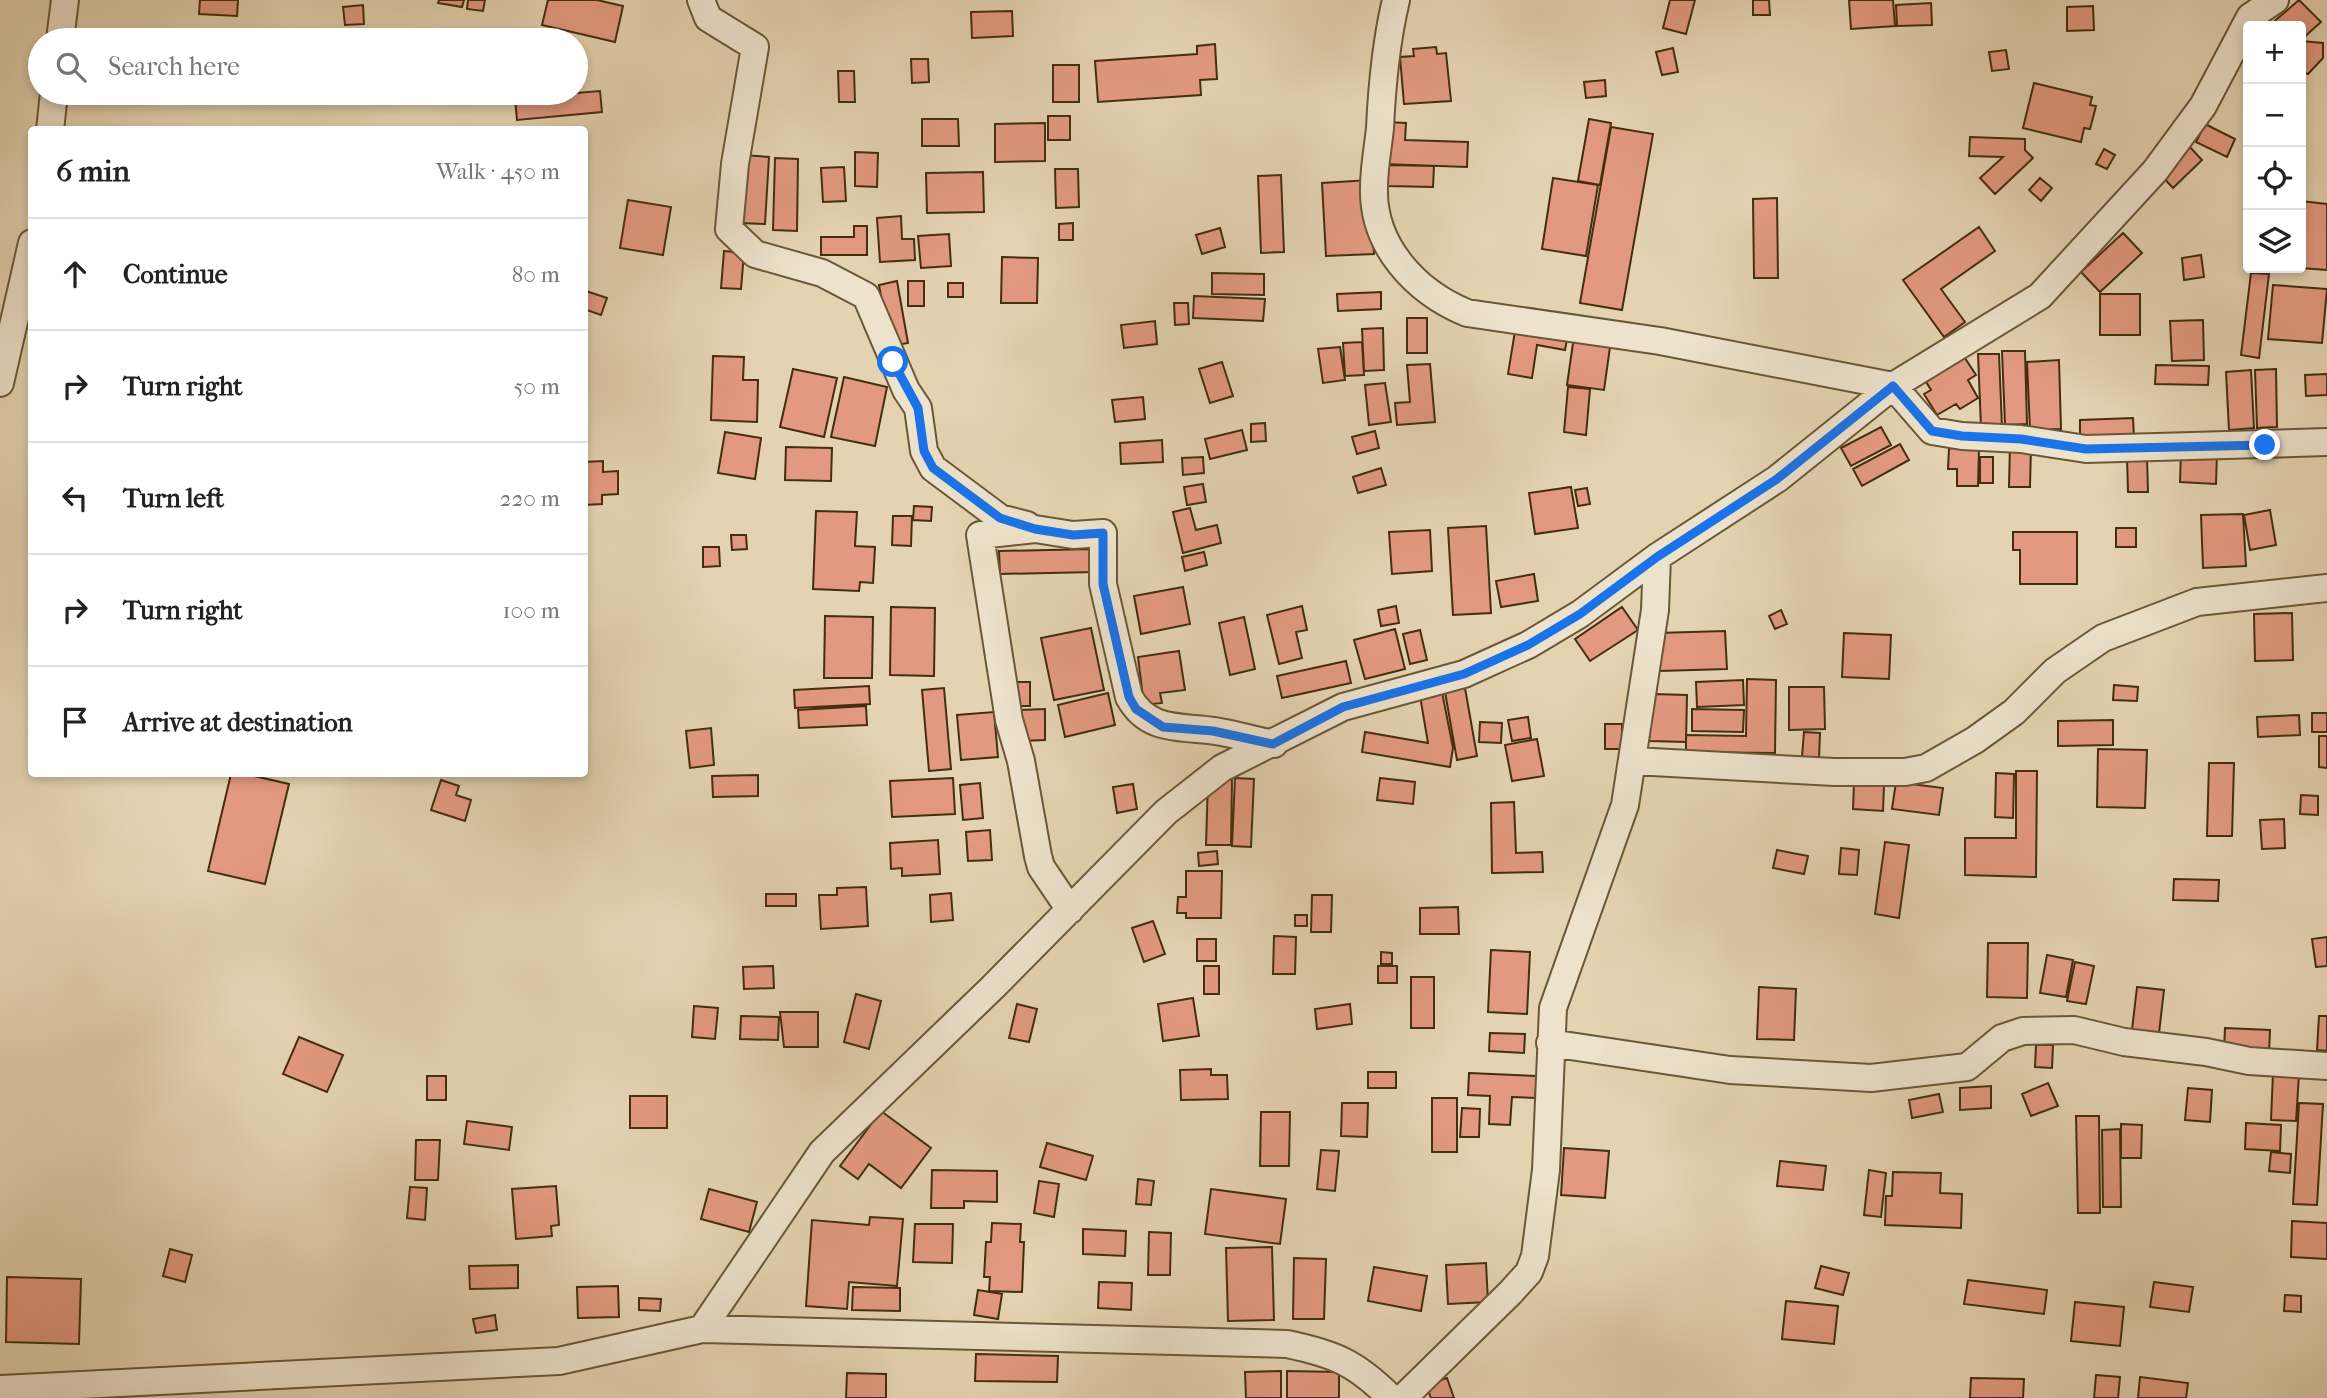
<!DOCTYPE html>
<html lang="en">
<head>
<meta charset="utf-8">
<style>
  body { margin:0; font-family:"IM FELL French Canon",serif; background:#f6f6f6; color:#222 }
  .controls { position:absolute; right:21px; top:21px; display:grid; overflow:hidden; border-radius:7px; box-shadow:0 4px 10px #0003 }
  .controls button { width:63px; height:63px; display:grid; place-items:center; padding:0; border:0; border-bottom:2px solid #e0e0e0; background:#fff; color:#222; font:35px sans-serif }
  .stop { position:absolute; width:21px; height:21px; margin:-16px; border:5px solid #1a73e8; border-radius:50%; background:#fff }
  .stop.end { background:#1a73e8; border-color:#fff; box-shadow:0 2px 7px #0008 }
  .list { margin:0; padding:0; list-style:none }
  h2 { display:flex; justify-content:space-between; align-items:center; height:91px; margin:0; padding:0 28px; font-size:30px }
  h2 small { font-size:23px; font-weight:400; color:#767676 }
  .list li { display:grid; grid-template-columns:46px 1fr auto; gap:21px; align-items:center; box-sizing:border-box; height:112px; padding:0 28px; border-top:2px solid #e0e0e0 }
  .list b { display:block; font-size:26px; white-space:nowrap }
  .list em { font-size:23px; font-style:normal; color:#767676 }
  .icon { flex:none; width:38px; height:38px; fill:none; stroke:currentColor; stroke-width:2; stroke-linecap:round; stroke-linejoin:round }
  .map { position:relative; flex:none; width:2327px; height:1398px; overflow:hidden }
  .search { position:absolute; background:#fff; box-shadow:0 4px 10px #0003; left:28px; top:28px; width:560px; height:77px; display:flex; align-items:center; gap:18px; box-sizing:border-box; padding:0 24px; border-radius:38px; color:#767676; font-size:26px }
  .panel { position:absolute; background:#fff; box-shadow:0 4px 10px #0003; left:28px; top:126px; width:560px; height:651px; border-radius:7px }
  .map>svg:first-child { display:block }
  .building { fill:#e39981; stroke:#432e0e; stroke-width:2 }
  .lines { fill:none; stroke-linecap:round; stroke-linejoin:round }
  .minor-casing { stroke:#6b5737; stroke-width:30 }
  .minor { stroke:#ede2cc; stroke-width:26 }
  .route { stroke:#1a73e8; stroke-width:9 }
</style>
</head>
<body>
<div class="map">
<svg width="2327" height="1398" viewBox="0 0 2327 1398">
  <rect width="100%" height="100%" fill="#e4d3b1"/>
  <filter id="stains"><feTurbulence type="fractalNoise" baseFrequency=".00286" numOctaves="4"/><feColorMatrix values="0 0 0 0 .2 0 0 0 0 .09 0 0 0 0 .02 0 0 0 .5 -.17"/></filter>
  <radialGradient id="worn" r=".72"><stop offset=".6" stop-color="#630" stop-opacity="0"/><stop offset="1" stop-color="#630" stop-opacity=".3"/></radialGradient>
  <path class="building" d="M200 0H238L237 16 199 14Z
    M439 0H464L462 7 438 3Z
    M468 0H485L483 11 467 9Z
    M548 0H597L623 6 615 42 542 25Z
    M1670 0H1695L1686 34 1663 28Z
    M1753 0H1769L1770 15H1753Z
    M1849 0H1893L1895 26 1851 29Z
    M2299 0 2321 22 2301 40V26H2269Z
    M1931 3 1932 25 1897 26 1896 5Z
    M363 5 364 24 345 25 343 7Z
    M2093 6 2094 30 2067 31V7Z
    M1012 11 1013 36 972 38 971 12Z
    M2301 41 2323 43V58L2308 74 2301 72Z
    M1215 44 1217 79 1200 80 1201 95 1098 102 1095 61 1197 54V46Z
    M1436 47 1437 54 1446 53 1451 101 1404 104 1400 57 1414 56 1413 49Z
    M1673 48 1678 72 1662 75 1656 52Z
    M2006 50 2009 69 1992 71 1989 52Z
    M911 59H928L929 82 912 83Z
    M1053 65H1079V102H1053Z
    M838 71H854L855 102H839Z
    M1605 80 1606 96 1586 98 1584 82Z
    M2034 83 2092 97 2090 105 2096 106 2090 129 2084 128 2081 142 2023 128Z
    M600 91 602 112 517 120 515 98Z
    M1048 116H1070V140H1048Z
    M922 119H958L959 146H922Z
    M1589 119 1611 123 1600 185 1578 181Z
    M1385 122 1406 123 1405 140 1468 142 1467 167 1383 164Z
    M1045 123V161L995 162V124Z
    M2205 124 2235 139 2227 157 2196 142Z
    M1611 127 1653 134 1622 310 1580 303Z
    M1970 137 2025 139V150L2033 158 1995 194 1980 178 2003 157 1969 156Z
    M2188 145 2202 160 2173 188 2159 173Z
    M2104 149 2115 155 2107 169 2096 164Z
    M855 152 878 153 877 187 855 186Z
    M743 155 769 157 765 224 740 223Z
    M775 158 798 159 797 231 773 230Z
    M1388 165 1434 166 1433 187 1387 186Z
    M844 167 846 201 823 202 821 168Z
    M1055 169H1078L1079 207 1056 208Z
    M983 172 984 212 927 213 926 173Z
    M1281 175 1284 252 1261 253 1258 176Z
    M1553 178 1598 185 1586 256 1542 249Z
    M2040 178 2052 188 2041 201 2029 190Z
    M1370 180 1374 254 1326 256 1322 183Z
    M1777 198 1778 278H1754L1753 199Z
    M628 200 671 207 663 255 620 248Z
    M2301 201 2327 204V270L2301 268Z
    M901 216 902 239H914L915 260 880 262 877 218Z
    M1073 223V240H1059V224Z
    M854 226H867V255H821V237H854Z
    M1979 227 1995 251 1941 289 1965 322 1944 337 1903 280Z
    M1220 228 1225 247 1202 254 1196 235Z
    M2123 233 2142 253 2100 292 2081 272Z
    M949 234 951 266 921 268 918 236Z
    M724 251 744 253 741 289 721 288Z
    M2201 255 2204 277 2184 280 2182 258Z
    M1002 257 1038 258 1037 303H1001Z
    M1212 273 1264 274V295L1212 294Z
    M2251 273 2269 274 2259 358 2241 355Z
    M897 281 908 343 890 346 879 285Z
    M908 281H924V306H908Z
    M948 283H963V297H948Z
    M2273 285 2327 289 2322 343 2268 339Z
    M586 291 607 298 601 315 584 309Z
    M1381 292V309L1338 311 1337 294Z
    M2100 294H2140V335H2100Z
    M1194 296 1265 299 1263 321 1193 318Z
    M1174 303H1188L1189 324 1175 325Z
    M1407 318H1427V353H1407Z
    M2203 320 2204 360 2172 361 2170 321Z
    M1155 321 1157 344 1124 348 1121 325Z
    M1516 325 1568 334 1565 350 1537 345 1532 378 1508 374Z
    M1383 328 1384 370 1364 371 1362 329Z
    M1574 336 1611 340 1604 390 1567 385Z
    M1362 342 1364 375 1345 376 1343 343Z
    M1340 347 1345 380 1323 383 1318 349Z
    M1959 349 1976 375 1968 380 1978 398 1960 409 1956 404 1937 415 1924 394 1931 390 1920 372Z
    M2002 351H2025L2027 424 2005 425Z
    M1978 354H1999L2002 427H1981Z
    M713 356 744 357 743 380H758L757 422 711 420Z
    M2059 360 2061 429 2030 430 2027 362Z
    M1222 362 1233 396 1210 403 1199 369Z
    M1430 364 1435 422 1397 425 1395 403 1410 402 1407 365Z
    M2156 365 2209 366 2208 385 2155 384Z
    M793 369 837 378 824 437 780 427Z
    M2276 369 2277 427 2257 428 2255 370Z
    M2251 370 2254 428 2229 430 2226 372Z
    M2327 374V395L2306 396 2305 375Z
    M844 377 887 387 875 446 831 437Z
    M1385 383 1391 422 1369 425 1365 385Z
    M1568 387 1590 389 1586 435 1564 432Z
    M1143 397 1145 419 1115 422 1112 400Z
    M2133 418 2134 438 2080 439V420Z
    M1265 423 1266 441 1251 442V424Z
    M1881 427 1891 445 1851 466 1841 448Z
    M1242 430 1247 450 1210 459 1205 439Z
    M1375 431 1379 448 1357 454 1352 437Z
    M725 432 761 438 755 479 718 473Z
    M1162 440 1163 462 1121 464 1120 443Z
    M1900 444 1909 460 1862 486 1853 469Z
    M2010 444 2031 445 2030 487H2009Z
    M786 447 832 448 831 481 785 480Z
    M1949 448 1979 449 1978 486H1957V469H1948Z
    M2181 451 2217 453 2216 484 2180 482Z
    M1203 457 1204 473 1183 475 1182 458Z
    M1980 457H1993V483H1980Z
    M2127 457H2147L2148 492H2128Z
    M603 461V472L618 471V494L602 495V504L584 505V462Z
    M1381 468 1386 485 1358 493 1353 477Z
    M1203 484 1206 502 1187 505 1184 487Z
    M1571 487 1578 528 1535 534 1529 493Z
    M1587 488 1590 504 1578 506 1575 490Z
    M914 506 932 507 931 521 913 520Z
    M1190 508 1196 530 1217 525 1221 543 1183 553 1173 512Z
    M2270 510 2276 545 2250 550 2244 515Z
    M816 511 857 512 855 546 875 547 873 583 860 582 859 591 813 589Z
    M2243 514 2246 566 2203 568 2201 515Z
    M893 516H912L911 546 892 545Z
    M1486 526 1491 613 1453 615 1448 528Z
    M2116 528H2136V547H2116Z
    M1430 530 1432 571 1392 574 1389 532Z
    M2013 532H2077V584H2020V550H2013Z
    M731 535H746L747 549 732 550Z
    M703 547H719L720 566 703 567Z
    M1094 549V572L1000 574 999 551Z
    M1204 552 1207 565 1185 571 1182 557Z
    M1534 574 1538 601 1501 607 1496 581Z
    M1183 587 1190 624 1141 634 1134 596Z
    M1302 606 1307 630 1296 632 1302 658 1279 664 1267 615Z
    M1396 606 1399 623 1381 626 1378 610Z
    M891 607 935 608 934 676 890 675Z
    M1622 607 1638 630 1590 661 1575 639Z
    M1781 610 1787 624 1775 629 1769 616Z
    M2292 613 2293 660 2255 661 2254 614Z
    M825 616 873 617 872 678H824Z
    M1244 617 1255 669 1230 675 1219 623Z
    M1091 628 1104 690 1054 700 1041 638Z
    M1395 629 1405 669 1365 679 1354 640Z
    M1420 630 1427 660 1410 664 1403 634Z
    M1725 631 1727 669 1659 671 1657 633Z
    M1844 633 1891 635 1889 679 1842 677Z
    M1179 651 1185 690 1160 693 1162 703 1144 705 1138 657Z
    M1346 661 1351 683 1282 698 1277 676Z
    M1747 679 1776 680 1775 753 1686 752V735L1746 736Z
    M1743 680 1744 705 1697 707 1696 682Z
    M1014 682H1030V706H1014Z
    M2114 685 2138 687 2137 701 2113 700Z
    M869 686 870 704 795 708 794 690Z
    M1789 687H1824L1825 729 1789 730Z
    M944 688 951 769 929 771 922 690Z
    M1465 688 1477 756 1457 760 1445 692Z
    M1442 692 1453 748 1450 767 1362 752 1365 732 1428 743 1420 696Z
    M1108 693 1115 725 1065 737 1058 705Z
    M1653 694 1687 695 1686 742 1649 741Z
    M866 706 867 725 799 728 798 710Z
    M1045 709V740L1021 741 1020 710Z
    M1692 709 1744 710 1743 732 1692 731Z
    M994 712 998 757 961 760 957 715Z
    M2312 713H2327V732H2312Z
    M2299 715 2300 735 2258 737 2257 717Z
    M1528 717 1531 738 1512 741 1508 720Z
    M2113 720V745L2058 746V721Z
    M1480 722 1502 723 1501 743 1479 742Z
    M1605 724H1622V749H1605Z
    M711 728 714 765 690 768 686 731Z
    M1804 732 1820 733 1819 758 1802 757Z
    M2319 736H2327V768L2319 767Z
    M1537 739 1544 776 1512 781 1505 745Z
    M2098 749 2147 750 2145 808 2097 807Z
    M2209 763H2234L2232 836H2207Z
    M2016 771H2037L2036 877 1965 875V838H2016Z
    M1996 773 2014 774 2013 818 1995 817Z
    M231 774H246L289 784 265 884 208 871Z
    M758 775V796L713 797 712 776Z
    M953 778 955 814 892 817 890 781Z
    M1235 778 1254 779 1251 847 1232 846Z
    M1380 778 1415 782 1413 804 1377 800Z
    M441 780 459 786 456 795 471 800 465 821 431 810Z
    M1208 780H1232L1231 845H1206Z
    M1896 782 1943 788 1939 815 1892 809Z
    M980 783 983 818 963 820 960 785Z
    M1854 783 1884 785 1883 811 1853 809Z
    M1133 784 1137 809 1117 813 1113 787Z
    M2301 795 2318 796V815L2300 814Z
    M1514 802 1516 853 1542 852 1543 872 1492 873 1491 803Z
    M2284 819 2285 848 2262 849 2260 820Z
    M990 830 992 860 968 861 966 832Z
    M938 840 940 874 902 876V868L891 869 890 843Z
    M1885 842 1909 845 1899 918 1875 914Z
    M1841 848 1859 850 1857 875 1839 874Z
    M1777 850 1808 856 1804 874 1773 868Z
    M1217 851 1218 864 1199 866 1198 853Z
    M1186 871H1222L1221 918H1186V913H1177L1178 897H1186Z
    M2174 879 2219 880 2218 901 2173 900Z
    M866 887 868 926 821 929 819 895H837V888Z
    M951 893 953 920 931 922 930 895Z
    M766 894H796V906H766Z
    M1312 895H1332L1331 932H1311Z
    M1458 907 1459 934H1420V908Z
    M1295 915H1307V926H1295Z
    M1153 921 1165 954 1144 962 1132 928Z
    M1274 936 1296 937 1295 974H1273Z
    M2327 937V966L2316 967 2312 939Z
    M1197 939H1216V961H1197Z
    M1988 943H2028L2027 998 1987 997Z
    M1491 950 1530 952 1527 1014 1488 1012Z
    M1381 952 1392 953V964H1381Z
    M2047 955 2073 960 2066 997 2040 993Z
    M2075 962 2094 966 2086 1004 2067 1001Z
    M773 966 774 988 744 989 743 967Z
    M1204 966H1219V994H1204Z
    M1378 966H1397V983H1378Z
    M1411 977H1434V1028H1411Z
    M1759 987 1796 989 1794 1040 1757 1039Z
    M2137 987 2164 990 2159 1033 2132 1030Z
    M856 994 881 1001 869 1049 844 1042Z
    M1193 998 1199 1036 1163 1041 1158 1004Z
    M1017 1004 1037 1009 1029 1042 1009 1038Z
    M1350 1004 1352 1024 1317 1029 1315 1009Z
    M694 1006 718 1008 715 1039 692 1037Z
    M780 1012H818V1047H784Z
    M741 1016 779 1017 778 1040 740 1039Z
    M2319 1016H2327V1051L2317 1050Z
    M2225 1028 2270 1030 2269 1053 2224 1050Z
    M1490 1033 1525 1034 1524 1053 1489 1051Z
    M299 1037 343 1055 327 1092 283 1074Z
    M2036 1045H2053L2052 1068 2035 1067Z
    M1211 1069V1075H1227L1228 1099 1181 1100 1180 1070Z
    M1368 1072H1396V1088H1368Z
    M1469 1073 1537 1076 1535 1098 1512 1097 1510 1125 1489 1124 1490 1096 1468 1095Z
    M2273 1073 2299 1075 2296 1121 2271 1120Z
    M427 1076H446V1100H427Z
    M2048 1083 2058 1106 2031 1116 2022 1094Z
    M1991 1086V1108L1960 1110V1088Z
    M2188 1088 2212 1090 2210 1122 2185 1120Z
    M1939 1094 1943 1112 1912 1118 1909 1100Z
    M630 1096H667V1128H630Z
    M1432 1098H1457V1152H1432Z
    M1342 1103H1368L1367 1137 1341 1136Z
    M2299 1103 2323 1104 2317 1205 2293 1204Z
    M1462 1108 1480 1109 1479 1137H1460Z
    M881 1111 931 1148 901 1188 869 1164 858 1179 840 1166Z
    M1261 1112H1290L1289 1166H1260Z
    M2076 1116H2099L2100 1213H2078Z
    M467 1121 512 1127 509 1150 464 1144Z
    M2246 1123 2281 1125 2280 1151 2245 1149Z
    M2121 1124 2142 1125 2141 1158H2121Z
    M2120 1129 2121 1207H2103L2102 1130Z
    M416 1140H440L438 1180H415Z
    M1047 1143 1093 1156 1086 1180 1040 1167Z
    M1564 1148 1609 1151 1605 1198 1561 1195Z
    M1321 1150 1339 1151 1335 1191 1317 1189Z
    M2271 1152 2291 1154 2290 1173 2269 1171Z
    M1780 1161 1826 1166 1823 1190 1777 1186Z
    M932 1170 997 1171V1202L964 1201V1208H931Z
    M1869 1170 1886 1173 1881 1217 1864 1215Z
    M1893 1172 1941 1173 1940 1193 1962 1194 1961 1228 1885 1225 1886 1196H1892Z
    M1138 1179 1154 1181 1151 1205 1136 1204Z
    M1039 1181 1059 1184 1054 1217 1034 1213Z
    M556 1186 559 1225 551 1226 552 1236 516 1239 512 1189Z
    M410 1187 427 1188 425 1220 407 1218Z
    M709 1189 757 1202 749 1232 701 1219Z
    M1211 1189 1286 1199 1280 1244 1205 1234Z
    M870 1217 903 1219 897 1286 849 1282 847 1309 806 1306 812 1220 869 1225Z
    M2292 1221 2327 1223V1259L2291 1257Z
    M992 1223 1021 1224 1020 1242H1024L1022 1292 989 1291 990 1277H984L986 1242H991Z
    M915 1224H953L952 1263 913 1262Z
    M1083 1229 1126 1231 1125 1256 1083 1254Z
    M1149 1232 1171 1233 1170 1275H1148Z
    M1272 1247 1274 1320 1228 1321 1226 1248Z
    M170 1249 192 1255 185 1282 163 1276Z
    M1294 1258 1326 1259 1324 1319H1293Z
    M1486 1263 1488 1302 1448 1304 1446 1265Z
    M518 1265V1288L470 1289 469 1266Z
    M1821 1266 1849 1273 1843 1295 1815 1288Z
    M1374 1267 1427 1276 1421 1311 1368 1301Z
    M7 1277 81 1279 79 1344 6 1342Z
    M1968 1280 2047 1290 2044 1314 1964 1304Z
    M1099 1282 1132 1283 1131 1310 1098 1308Z
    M2154 1282 2193 1287 2189 1312 2150 1307Z
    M618 1286 619 1317 578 1318 577 1287Z
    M853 1287 900 1288V1311L852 1310Z
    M978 1290 1002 1294 998 1319 974 1315Z
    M2285 1295 2301 1296V1312L2284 1311Z
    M639 1298 661 1299 660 1311 639 1310Z
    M1786 1301 1838 1306 1834 1344 1782 1339Z
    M2075 1302 2124 1307 2120 1346 2071 1341Z
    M495 1315 497 1330 476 1333 473 1319Z
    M976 1354 1058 1356 1057 1382 975 1381Z
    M1281 1371V1398H1246L1245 1372Z
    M1287 1371 1339 1372V1398H1287Z
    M847 1373 886 1374V1398H846Z
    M2096 1375 2120 1377 2118 1398H2094Z
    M2140 1377 2188 1383 2186 1398H2138Z
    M1447 1378 1454 1398H1431L1426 1385Z
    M1971 1378 2024 1379 2023 1398H1970Z"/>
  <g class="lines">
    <defs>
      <path id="minor" d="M701 0 708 18 755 47 735 164 729 229 755 254 822 273 866 296 906 390 918 408 924 451 933 468 1000 518 1027 525
        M1396 0C1386 42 1382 85 1380 128 1378 148 1374 167 1374 187 1372 246 1416 292 1467 313L1660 341 1893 386 1932 431 1962 436 2021 439 2086 449 2327 442
        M60 40 65 0
        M50 130 54 93
        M0 383 32 243
        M1634 761 1834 772H1905L1926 768 1975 740 2014 712 2055 671 2103 638 2197 602 2327 588
        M1070 910 1041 867 1038 856 1021 761 1009 720 980 535 1035 529 1073 535 1103 533V584L1129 697C1148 732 1180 726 1215 731 1234 734 1254 740 1274 744
        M1550 1043 1730 1070 1871 1078 1967 1067 2002 1038 2023 1031 2074 1030 2124 1042 2206 1052 2249 1061 2327 1066
        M702 1329 822 1152 993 987 1166 812 1222 768 1343 707 1464 674 1528 645 1580 614 1657 557 1777 479 1893 386 2040 296 2155 171 2203 106 2250 17 2275 0
        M0 1389 559 1361 702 1329 1287 1344C1335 1354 1356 1363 1391 1398
        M1403 1398 1511 1292 1529 1272 1535 1256 1546 1170 1553 1008 1625 805 1655 610 1657 557"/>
    </defs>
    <use href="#minor" class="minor-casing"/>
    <use href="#minor" class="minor"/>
  </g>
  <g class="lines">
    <path class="route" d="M893 362 918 408 924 451 933 468 1000 518 1035 529 1073 535 1103 533V584L1129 697 1136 709 1163 727 1213 731 1273 744 1343 707 1464 674 1528 645 1580 614 1657 557 1777 479 1893 386 1932 431 1962 436 2021 439 2086 449 2265 445"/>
  </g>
  <rect width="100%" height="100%" filter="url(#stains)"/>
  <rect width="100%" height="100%" fill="url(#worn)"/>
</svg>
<div class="controls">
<button>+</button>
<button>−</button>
<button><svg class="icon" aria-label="locate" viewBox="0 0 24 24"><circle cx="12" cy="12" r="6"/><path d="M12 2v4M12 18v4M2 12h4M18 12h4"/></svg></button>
<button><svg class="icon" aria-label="layers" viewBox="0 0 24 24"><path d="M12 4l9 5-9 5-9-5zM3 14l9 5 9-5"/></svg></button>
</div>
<div class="stop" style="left:893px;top:362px"></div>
<div class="stop end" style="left:2265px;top:445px"></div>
<div class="search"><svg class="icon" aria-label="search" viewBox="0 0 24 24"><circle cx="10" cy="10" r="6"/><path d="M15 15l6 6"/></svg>Search here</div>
<section class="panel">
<h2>6 min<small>Walk · 450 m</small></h2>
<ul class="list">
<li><svg class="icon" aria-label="ahead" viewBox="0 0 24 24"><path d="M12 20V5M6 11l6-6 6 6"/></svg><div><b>Continue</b></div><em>80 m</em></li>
<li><svg class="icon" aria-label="right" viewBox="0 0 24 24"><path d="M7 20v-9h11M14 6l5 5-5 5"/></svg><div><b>Turn right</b></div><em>50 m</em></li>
<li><svg class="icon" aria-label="left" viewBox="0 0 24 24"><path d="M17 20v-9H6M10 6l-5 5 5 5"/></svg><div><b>Turn left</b></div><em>220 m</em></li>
<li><svg class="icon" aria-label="right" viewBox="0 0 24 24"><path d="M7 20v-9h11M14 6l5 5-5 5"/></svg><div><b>Turn right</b></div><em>100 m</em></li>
<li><svg class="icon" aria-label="arrive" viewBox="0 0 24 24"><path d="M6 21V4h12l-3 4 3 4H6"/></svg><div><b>Arrive at destination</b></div></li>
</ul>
</section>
</div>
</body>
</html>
